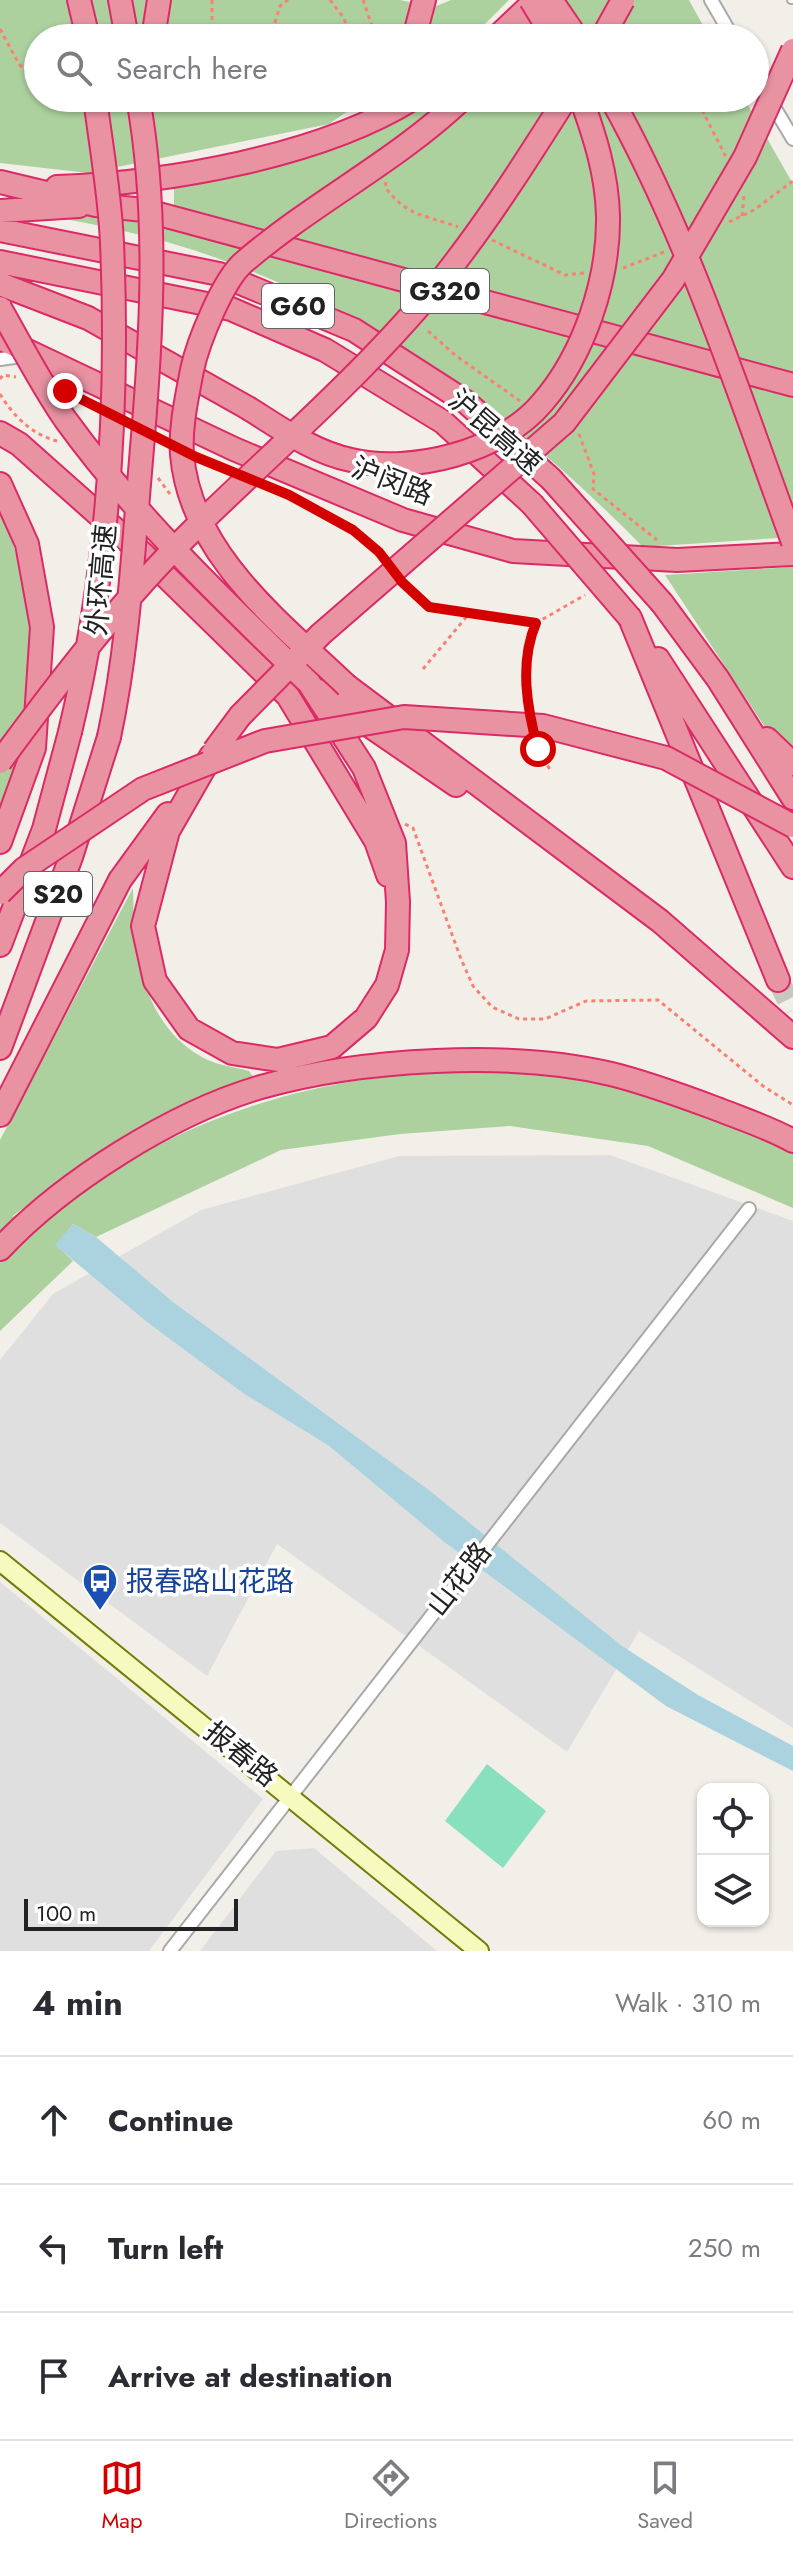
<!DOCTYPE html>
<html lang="en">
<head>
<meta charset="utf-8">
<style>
  body { margin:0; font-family:Jost,"Noto Sans SC",sans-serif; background:#f7f7f7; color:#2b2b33 }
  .controls { position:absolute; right:24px; bottom:24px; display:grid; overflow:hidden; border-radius:16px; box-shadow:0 2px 6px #0004 }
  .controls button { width:72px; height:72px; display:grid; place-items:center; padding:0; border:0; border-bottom:2px solid #e1e1e2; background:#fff; color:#2b2b33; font:40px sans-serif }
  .scale { position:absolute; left:24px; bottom:20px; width:214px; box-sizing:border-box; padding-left:8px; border:4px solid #222; border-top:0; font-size:22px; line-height:28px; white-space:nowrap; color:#222; -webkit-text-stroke:6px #fff; paint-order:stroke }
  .stop { position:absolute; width:24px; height:24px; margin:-18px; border:6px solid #d40000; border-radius:50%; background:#fff }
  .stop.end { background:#d40000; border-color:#fff; box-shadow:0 2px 8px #0008 }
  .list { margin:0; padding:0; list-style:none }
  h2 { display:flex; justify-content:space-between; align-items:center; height:104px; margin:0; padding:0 32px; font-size:34px }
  h2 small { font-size:26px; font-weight:400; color:#7c7c81 }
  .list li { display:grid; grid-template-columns:52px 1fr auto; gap:24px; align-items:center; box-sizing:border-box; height:128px; padding:0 32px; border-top:2px solid #e1e1e2 }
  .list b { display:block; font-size:30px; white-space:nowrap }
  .list em { font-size:26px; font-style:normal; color:#7c7c81 }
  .icon { flex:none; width:44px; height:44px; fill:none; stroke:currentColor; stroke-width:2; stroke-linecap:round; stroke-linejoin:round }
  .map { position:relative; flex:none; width:793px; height:1951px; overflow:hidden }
  .search { position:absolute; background:#fff; box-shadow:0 2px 6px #0004; left:24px; right:24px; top:24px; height:88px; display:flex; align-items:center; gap:20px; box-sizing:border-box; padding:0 28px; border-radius:44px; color:#7c7c81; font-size:30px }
  .sheet { height:488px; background:#fff }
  nav { display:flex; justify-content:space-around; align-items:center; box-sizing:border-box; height:112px; border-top:2px solid #e1e1e2; background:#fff; font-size:22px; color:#7c7c81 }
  nav a { display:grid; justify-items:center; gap:4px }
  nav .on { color:#d40000 }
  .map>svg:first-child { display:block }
  .residential { fill:#e0dfdf }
  .forest { fill:#add19e }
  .pitch { fill:#88e0be }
  .water { fill:#aad3df }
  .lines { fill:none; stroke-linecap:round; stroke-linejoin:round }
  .highway-tunnel { stroke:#c8c6c1; stroke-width:22; stroke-dasharray:22 11; stroke-linecap:butt }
  .lane-casing { stroke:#a9a9a9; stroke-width:10 }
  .street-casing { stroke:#a9a9a9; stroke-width:16 }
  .secondary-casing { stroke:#707d05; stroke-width:22 }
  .highway-casing { stroke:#dc2a67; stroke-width:26 }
  .path { stroke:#fa8072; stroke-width:3; stroke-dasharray:4 4; stroke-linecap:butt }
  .lane { stroke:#fff; stroke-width:6 }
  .street { stroke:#fff; stroke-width:12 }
  .secondary { stroke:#f7fabf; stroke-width:18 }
  .highway { stroke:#e892a2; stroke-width:22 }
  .highway-bridge-casing { stroke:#dc2a67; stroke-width:26; stroke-linecap:butt }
  .highway-bridge { stroke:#e892a2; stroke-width:22 }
  .route { stroke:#d40000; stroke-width:10 }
  .labels { text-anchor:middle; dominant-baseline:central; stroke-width:7; stroke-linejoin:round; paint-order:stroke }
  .shield { fill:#fff; stroke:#646464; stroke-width:2 }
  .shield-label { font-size:26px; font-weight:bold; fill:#222 }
  .street-label { font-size:28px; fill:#222; stroke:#fff }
  .transit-label { font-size:28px; fill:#164399; stroke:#fff; text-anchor:start }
</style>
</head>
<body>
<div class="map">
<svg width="793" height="1951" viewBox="0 0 793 1951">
  <rect width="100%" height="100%" fill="#f2efe9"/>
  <path class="residential" d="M610 1155 793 1221V1728L639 1631 567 1752 277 1544 207 1676 0 1523V1360L53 1294 201 1210 399 1156Z
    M0 1582 263 1799 149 1951H0Z
    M314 1848 437 1951H200L276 1851Z"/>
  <path class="forest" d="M0 0H400L415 3 406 38H38V98H367L329 124 88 173 0 163Z
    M451 0H509L471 38H426L434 7Z
    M528 0H689L710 38H485Z
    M412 98H744L793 184V374L174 205V185Z
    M0 199 73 207 176 229 793 398V537L643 547C515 417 366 305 190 249 129 229 63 219 0 207Z
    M0 505C8 518 11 536 15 551 43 644 33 732 0 822Z
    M793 567V770L665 575Z
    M133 888C134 950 141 1023 202 1057 215 1065 235 1067 249 1071L257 1082 166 1116 74 1169 13 1216 34 1231C191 1088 426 1043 631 1086 687 1098 742 1128 793 1153V1208L648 1146 510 1126 400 1134 281 1150 96 1237 73 1224 56 1245 73 1261 0 1331V1140Z"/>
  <path class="pitch" d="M487 1764 546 1811 503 1868 445 1821Z"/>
  <path class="water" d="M73 1224 96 1237 173 1302 430 1491 622 1646 698 1695 793 1746V1771L666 1706 443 1541 328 1445 243 1393 147 1322 55 1245Z"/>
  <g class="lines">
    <path class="highway-tunnel" d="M778 980 793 1010"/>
    <defs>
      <path id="lane" d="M791 0H793"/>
      <path id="street" d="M711 0 733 38
        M755 75 793 139
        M0 359 29 355
        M170 1951 749 1209"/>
      <path id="secondary" d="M0 1561 479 1951"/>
      <path id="highway" d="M79 0 88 38
        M120 0 127 38
        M153 38 159 0
        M414 38 424 0
        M496 38 536 0
        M521 38 548 4
        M0 182 96 205 144 210 793 385
        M57 187C166 183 320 157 414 98
        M0 211 79 206
        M0 230 219 274 354 330 466 402 551 479
        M0 262 231 309 325 350 443 422 532 504
        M0 284 88 318 248 408
        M0 338 234 449 403 520 513 551 677 560 793 554
        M0 433 19 444 144 555 288 696 376 841 388 875
        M0 484 27 544 42 627 34 748 0 842
        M662 603 718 679 793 798
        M630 618 778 980
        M658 659 793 867
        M347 686 660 921 793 1037
        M319 691 456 785
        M767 739 793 764
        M211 756 168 831 143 926 155 981 189 1029 232 1053 278 1060 332 1047 366 1018 387 985 397 950 398 902 394 843 364 768 309 683
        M0 945 44 829 70 732
        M0 1048 71 857 109 737
        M0 1115 120 880 168 814
        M0 1249C63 1182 172 1113 261 1087 360 1059 511 1050 611 1074 648 1083 685 1097 720 1110 745 1120 770 1128 793 1141"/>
    </defs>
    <use href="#lane" class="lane-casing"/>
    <use href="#street" class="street-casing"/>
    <use href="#secondary" class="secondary-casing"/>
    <use href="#highway" class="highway-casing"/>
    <path class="path" d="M212 0V38
      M330 0 344 18 349 35
      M363 0 376 38
      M631 25 646 38
      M0 29 19 64 38 85
      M263 38C293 21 343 33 376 37
      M274 38 272 33 280 6 288 0
      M340 38 349 35
      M57 98 79 108
      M692 98 699 104 726 157
      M155 102 166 98
      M386 182 385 187C407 217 426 215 458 227
      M742 216 744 196
      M729 222 754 210 793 181
      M492 240 565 275 584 273
      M623 268 664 252
      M428 331 455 355 520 401
      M0 379 3 375 16 377
      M69 393 95 406
      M0 394C14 417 33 436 61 442
      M579 434 594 474 593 489 657 540
      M202 459 228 470
      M158 478 170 494
      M265 485 353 530 384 557
      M406 585 429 607 536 623
      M423 669 468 615
      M528 710 526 663 536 623 585 595
      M537 744 551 772
      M405 824 413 828 461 959 473 986 492 1007 519 1019H545L586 1001 658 1000 763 1086 793 1105"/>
    <use href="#lane" class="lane"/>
    <use href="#street" class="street"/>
    <use href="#secondary" class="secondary"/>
    <use href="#highway" class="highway"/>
    <defs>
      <path id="highway-bridge" d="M531 0 554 38
        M551 0 577 38
        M602 38 623 0
        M611 98C689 238 738 392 793 542
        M0 308C21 345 41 384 65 419 136 517 222 599 309 683
        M248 408C280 428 313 452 351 460 412 474 501 452 542 403 584 355 609 280 608 216 607 174 595 137 581 98
        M551 479 662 603
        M532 504 630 618
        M347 686C280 622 190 554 182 454 180 427 187 397 192 370 198 342 223 280 244 262 314 202 397 161 463 98
        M70 732C108 574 119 405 112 243 110 195 101 146 95 98
        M109 737C127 653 132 569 139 484 150 355 161 226 138 98
        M214 751 240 716 321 634 564 423 673 280 745 157 793 50
        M0 762C60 680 122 600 194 529 279 446 372 367 446 274 490 218 528 158 566 98
        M0 893 24 869 143 789 265 741 404 717 543 726 666 758 793 826"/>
    </defs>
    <use href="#highway-bridge" class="highway-bridge-casing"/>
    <use href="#highway-bridge" class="highway-bridge"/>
  </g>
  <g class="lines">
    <path class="route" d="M65 391 196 457 289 495 353 530 379 552 402 582 429 607 536 623C519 663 527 709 538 749"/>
  </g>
  <defs>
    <symbol id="bus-pin" viewBox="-11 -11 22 30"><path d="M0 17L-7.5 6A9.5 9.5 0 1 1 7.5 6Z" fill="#1a4fb4" stroke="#fff"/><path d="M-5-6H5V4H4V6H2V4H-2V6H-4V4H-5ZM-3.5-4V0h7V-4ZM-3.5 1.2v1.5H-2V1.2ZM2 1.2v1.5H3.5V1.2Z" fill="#fff"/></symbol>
  </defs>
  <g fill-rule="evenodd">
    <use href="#bus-pin" x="80" y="1561" width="40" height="54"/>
  </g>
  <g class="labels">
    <g class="shield">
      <rect x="401" y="269" width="88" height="44" rx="6"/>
      <rect x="262" y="284" width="72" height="44" rx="6"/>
      <rect x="24" y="872" width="68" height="44" rx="6"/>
    </g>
    <g class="shield-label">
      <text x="445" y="291">G320</text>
      <text x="298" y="306">G60</text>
      <text x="58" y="894">S20</text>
    </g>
    <g class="street-label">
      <text transform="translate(495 432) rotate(41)">沪昆高速</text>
      <text transform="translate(392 481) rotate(21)">沪闵路</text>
      <text transform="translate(101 580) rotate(-85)">外环高速</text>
      <text transform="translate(459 1579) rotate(-52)">山花路</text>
      <text transform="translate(241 1754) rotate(39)">报春路</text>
    </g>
    <g class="transit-label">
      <text x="126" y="1581">报春路山花路</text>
    </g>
  </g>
</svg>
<div class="controls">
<button><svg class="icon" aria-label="locate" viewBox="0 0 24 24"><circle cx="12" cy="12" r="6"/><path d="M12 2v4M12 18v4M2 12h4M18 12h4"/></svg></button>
<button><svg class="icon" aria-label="layers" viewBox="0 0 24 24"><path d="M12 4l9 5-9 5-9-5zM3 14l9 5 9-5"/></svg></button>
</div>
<div class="scale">100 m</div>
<div class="stop" style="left:538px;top:749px"></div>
<div class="stop end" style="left:65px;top:391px"></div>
<div class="search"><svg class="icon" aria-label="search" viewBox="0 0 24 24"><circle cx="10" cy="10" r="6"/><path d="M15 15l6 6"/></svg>Search here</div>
</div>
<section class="sheet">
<h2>4 min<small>Walk · 310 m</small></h2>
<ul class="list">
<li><svg class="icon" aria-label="ahead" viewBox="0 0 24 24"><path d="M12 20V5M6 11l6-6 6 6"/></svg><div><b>Continue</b></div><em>60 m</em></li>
<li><svg class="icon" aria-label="left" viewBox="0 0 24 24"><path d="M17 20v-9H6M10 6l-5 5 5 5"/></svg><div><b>Turn left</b></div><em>250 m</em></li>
<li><svg class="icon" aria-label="arrive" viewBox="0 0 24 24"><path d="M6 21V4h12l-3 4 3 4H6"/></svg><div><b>Arrive at destination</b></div></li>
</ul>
</section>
<nav>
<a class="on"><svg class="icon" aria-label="map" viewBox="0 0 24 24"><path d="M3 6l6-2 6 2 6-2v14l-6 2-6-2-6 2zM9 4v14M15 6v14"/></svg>Map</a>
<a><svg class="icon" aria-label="directions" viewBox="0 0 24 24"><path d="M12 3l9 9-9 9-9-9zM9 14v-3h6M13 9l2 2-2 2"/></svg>Directions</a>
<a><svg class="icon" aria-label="saved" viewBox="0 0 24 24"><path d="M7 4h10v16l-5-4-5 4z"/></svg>Saved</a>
</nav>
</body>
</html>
